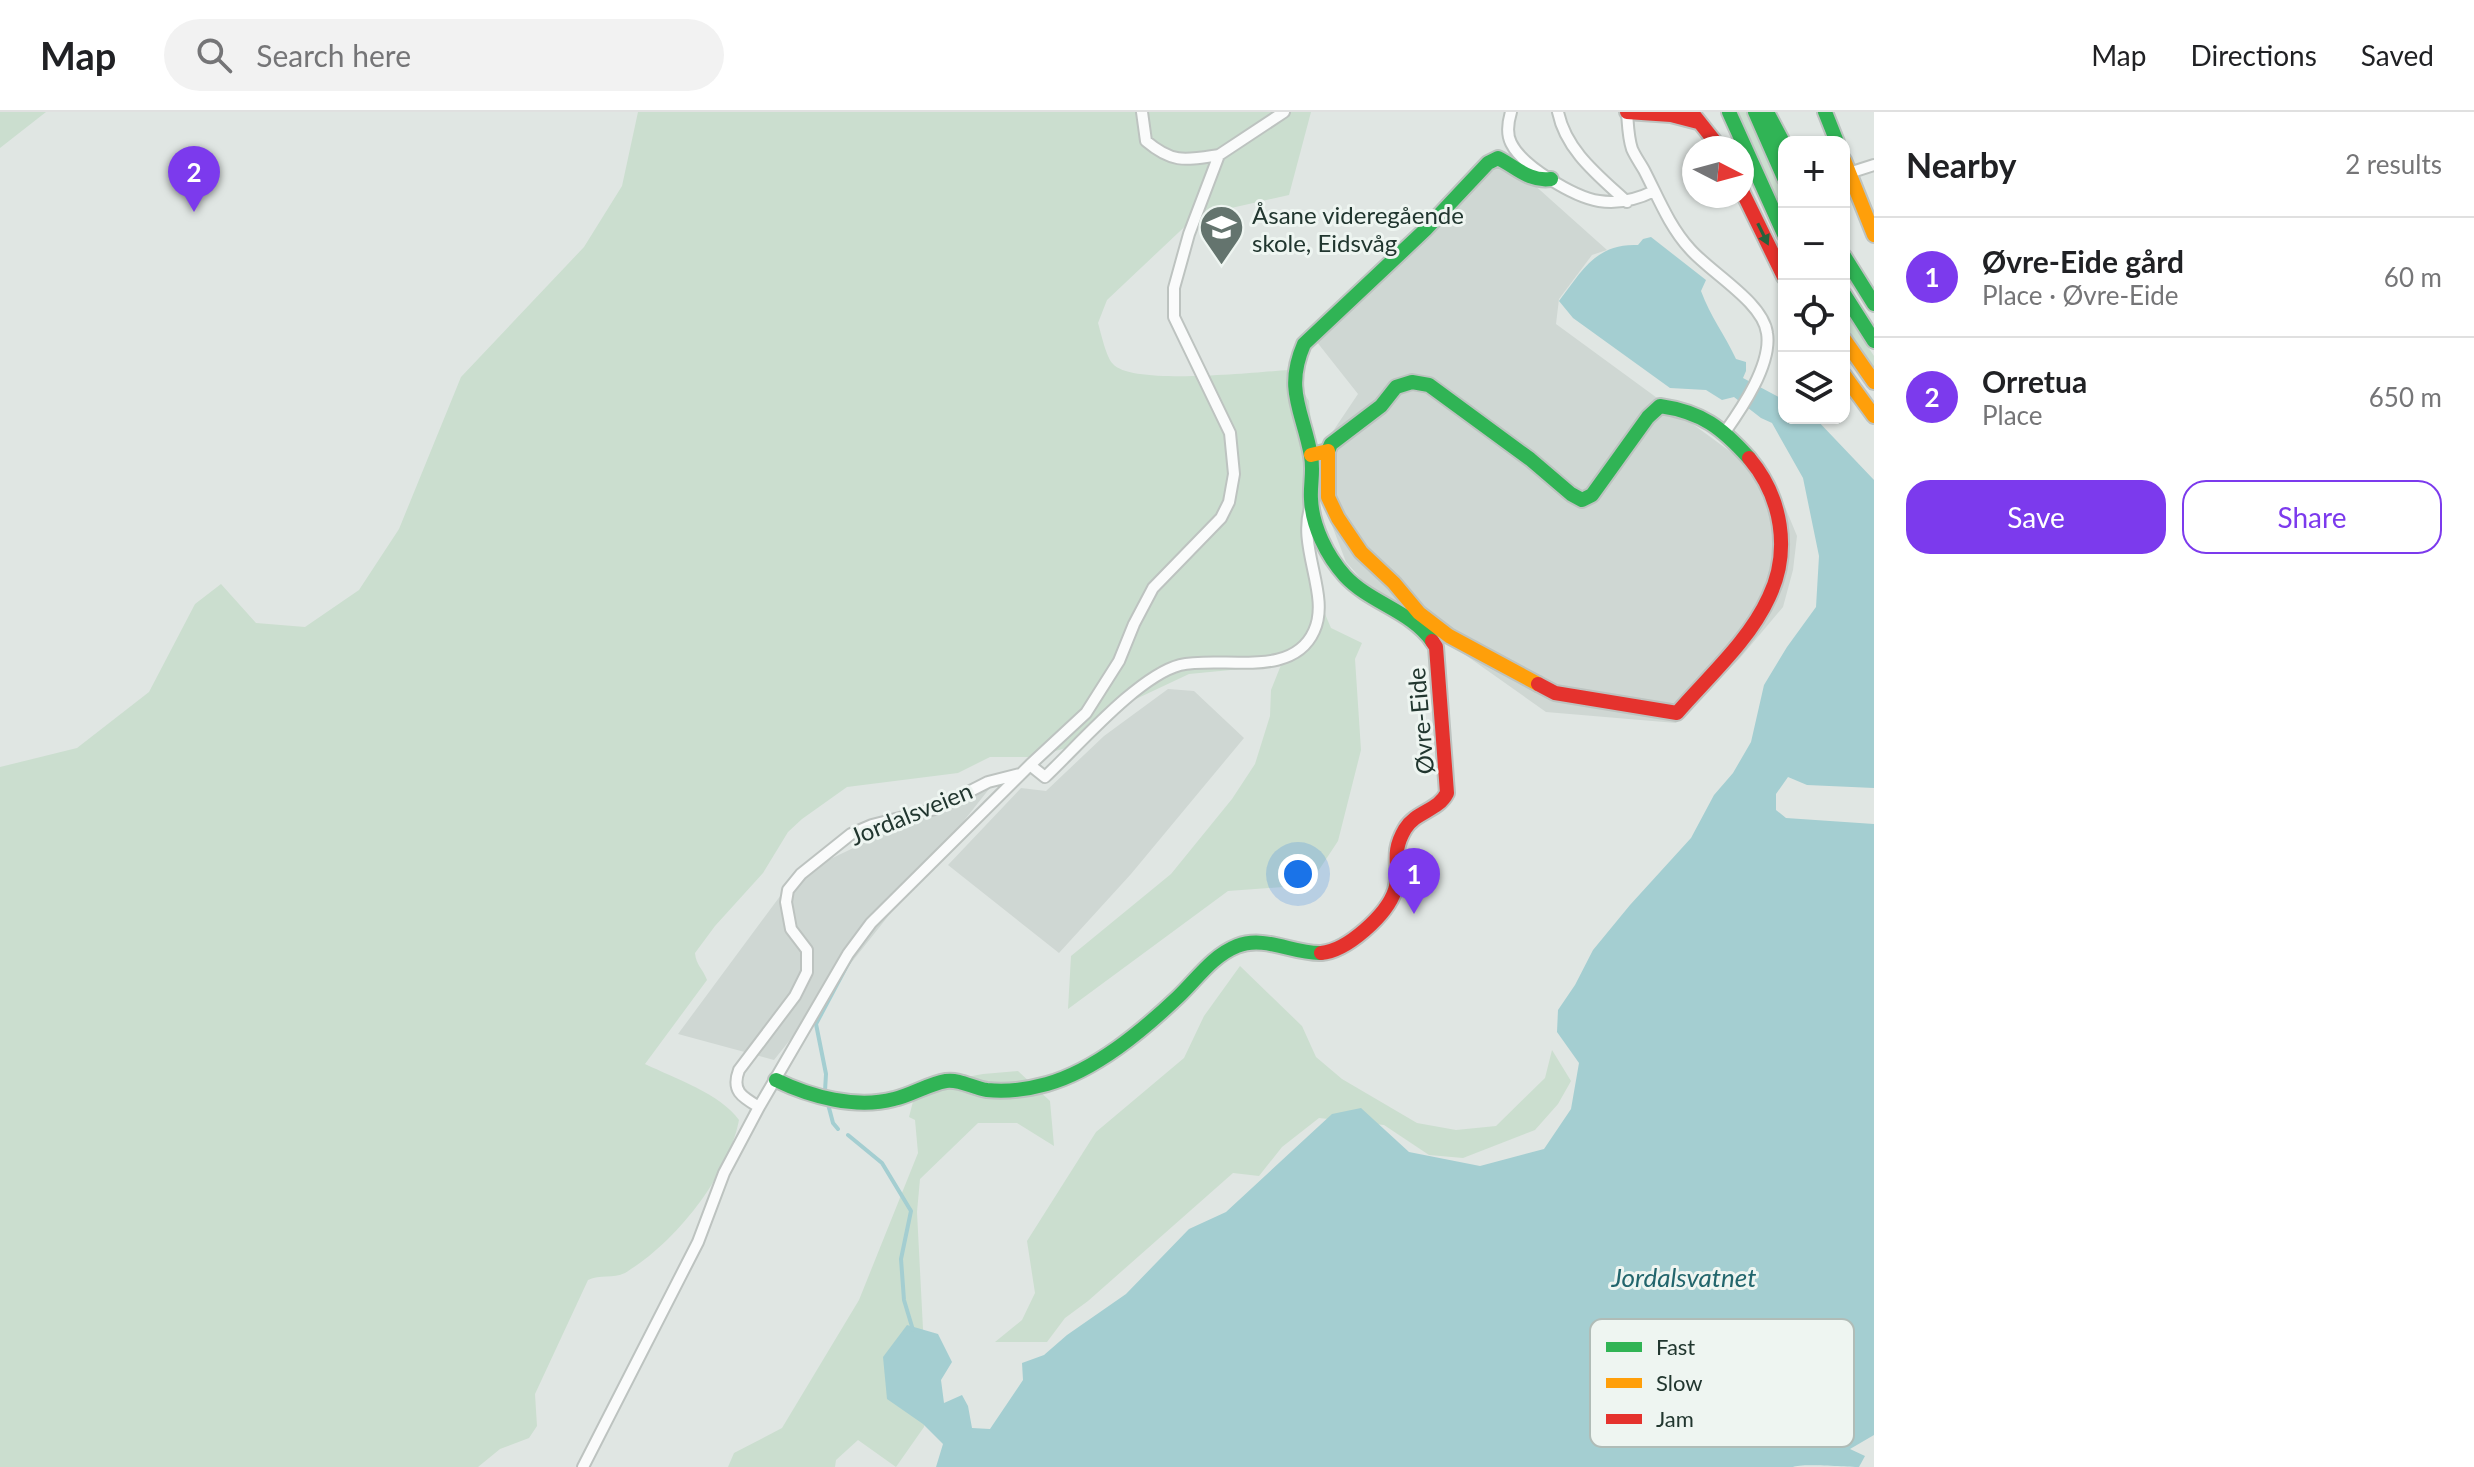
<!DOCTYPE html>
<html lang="en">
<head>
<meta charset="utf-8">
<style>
  body { margin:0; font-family:Lato,sans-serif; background:#f2f2f2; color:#202124 }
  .controls { position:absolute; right:24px; top:24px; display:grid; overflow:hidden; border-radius:16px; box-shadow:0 2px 6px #0004 }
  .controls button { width:72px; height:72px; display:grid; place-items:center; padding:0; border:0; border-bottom:2px solid #e0e0e0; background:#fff; color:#202124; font:40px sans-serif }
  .compass { position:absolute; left:1682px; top:24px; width:72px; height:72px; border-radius:50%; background:#fff; box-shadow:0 2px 6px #0004; rotate:96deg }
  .you { position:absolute; left:1298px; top:762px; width:28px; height:28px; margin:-20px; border:6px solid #fff; border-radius:50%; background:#1a73e8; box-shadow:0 0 0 12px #1a73e833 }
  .badge { display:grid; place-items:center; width:52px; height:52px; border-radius:50%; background:#7c3aed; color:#fff; font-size:26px; font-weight:700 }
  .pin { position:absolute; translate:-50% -66px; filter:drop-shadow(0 2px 4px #0008) }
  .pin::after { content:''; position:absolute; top:42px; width:28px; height:24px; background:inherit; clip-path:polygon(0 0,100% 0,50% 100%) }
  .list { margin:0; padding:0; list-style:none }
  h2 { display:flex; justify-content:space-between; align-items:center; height:104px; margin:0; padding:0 32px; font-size:34px }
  h2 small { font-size:26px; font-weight:400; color:#757577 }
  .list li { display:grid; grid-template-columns:52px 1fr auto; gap:24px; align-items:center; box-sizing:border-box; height:120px; padding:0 32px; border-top:2px solid #e0e0e0 }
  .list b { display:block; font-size:30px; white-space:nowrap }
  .list p { margin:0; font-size:26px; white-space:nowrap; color:#757577 }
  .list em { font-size:26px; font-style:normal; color:#757577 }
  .actions { display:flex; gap:16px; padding:24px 32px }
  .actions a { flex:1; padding:18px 0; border:2px solid #7c3aed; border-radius:24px; text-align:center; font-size:28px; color:#7c3aed }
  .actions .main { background:#7c3aed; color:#fff }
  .icon { flex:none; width:44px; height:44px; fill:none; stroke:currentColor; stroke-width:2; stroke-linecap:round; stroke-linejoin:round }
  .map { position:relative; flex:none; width:1874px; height:1355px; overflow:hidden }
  header { display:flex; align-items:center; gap:48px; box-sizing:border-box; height:112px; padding:0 40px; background:#fff; border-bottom:2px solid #e0e0e0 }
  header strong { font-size:38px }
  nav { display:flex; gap:44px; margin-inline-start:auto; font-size:28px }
  .search { width:560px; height:72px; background:#f2f2f2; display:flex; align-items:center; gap:20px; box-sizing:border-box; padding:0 28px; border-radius:44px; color:#757577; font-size:30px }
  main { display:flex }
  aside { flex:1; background:#fff }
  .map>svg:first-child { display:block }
  .built { fill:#cfd7d3 }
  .green { fill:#cbdecf }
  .water { fill:#a4ced1 }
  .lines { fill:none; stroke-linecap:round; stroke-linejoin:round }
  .stream { stroke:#a4ced1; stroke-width:4 }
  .street-casing { stroke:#bdc3c0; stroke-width:14 }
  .fast-casing { stroke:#bdc3c0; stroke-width:18 }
  .slow-casing { stroke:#bdc3c0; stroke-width:18 }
  .jam-casing { stroke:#bdc3c0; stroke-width:18 }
  .street { stroke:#fafbfb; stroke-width:10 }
  .fast { stroke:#30b455; stroke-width:14 }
  .slow { stroke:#ff9f0a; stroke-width:14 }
  .jam { stroke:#e5322d; stroke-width:14 }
  .oneway { fill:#26623c }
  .labels { text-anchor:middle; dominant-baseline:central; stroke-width:6; stroke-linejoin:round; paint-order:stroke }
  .poi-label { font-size:24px; fill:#21362f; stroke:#eef5f1; text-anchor:start }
  .street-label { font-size:24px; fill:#21362f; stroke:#eef5f1 }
  .water-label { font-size:26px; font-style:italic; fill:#22656c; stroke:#eef5f1 }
  .key { fill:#eef5f1; stroke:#b0bcb7; stroke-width:2 }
  .key-label { font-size:22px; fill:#21362f }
</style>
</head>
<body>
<header>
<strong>Map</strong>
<div class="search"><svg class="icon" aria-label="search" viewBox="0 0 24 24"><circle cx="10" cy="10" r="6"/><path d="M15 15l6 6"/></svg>Search here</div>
<nav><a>Map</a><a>Directions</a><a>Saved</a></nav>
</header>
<main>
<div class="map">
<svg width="1874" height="1355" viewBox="0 0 1874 1355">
  <rect width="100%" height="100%" fill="#e0e6e3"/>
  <path class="built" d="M1504 46 1607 138 1592 143 1559 187 1556 212 1776 373 1797 424 1793 458 1783 495 1740 546 1676 611 1546 600 1447 530 1380 488 1346 450 1320 382 1323 334 1358 282 1309 220Z
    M1168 577 1194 579 1244 626 1131 762 1059 841 948 753 1021 676 1046 679 1104 624Z
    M997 667 774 948 678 922 795 764Z"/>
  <path class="green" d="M0 0H46L0 36Z
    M638 0H1311L1289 83 1196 104 1107 188 1098 211C1101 221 1106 245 1113 252 1132 274 1257 260 1289 258L1309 289 1315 352 1311 448 1319 488 1331 516 1362 531 1355 547 1361 638 1338 729 1309 773 1228 779 1068 897 1071 844 1171 762 1232 687 1255 652 1270 604 1271 578 1281 553 1189 562 1121 594 1081 632 1033 645H990L958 661 847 675 802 707 788 720 763 761 715 814 695 841C696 853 703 857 707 868L645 952C674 966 721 982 739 1008 728 1065 674 1132 625 1161 613 1167 600 1162 588 1168L535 1282 537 1314 529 1326 500 1337 478 1355H0V655L77 636 149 580 195 492 221 472 256 511 305 515 359 478 399 417 461 265 584 135 622 74Z
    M1738 0H1746L1784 85V103Z
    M1844 198 1874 244V258L1844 211Z
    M1240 854 1302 914 1316 945 1342 967 1417 1011 1456 1018 1496 1014 1545 966 1552 938 1571 969 1558 992 1535 1018 1463 1046 1429 1043 1384 1013 1319 1006 1282 1035 1259 1064 1233 1061 1088 1189 1065 1206 1047 1230H995L1022 1208 1035 1181 1027 1129 1096 1020 1184 946 1204 904Z
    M1018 959 1050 989 1054 1034 1017 1011H978L920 1067 917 1100 923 1217 930 1262 924 1315 896 1355 858 1328 836 1348 835 1355H728L734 1341 782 1316 859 1188 918 1041 915 1008 909 1005 917 974 983 962Z"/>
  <path class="water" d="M1651 125 1706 168 1701 179C1710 204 1725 223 1736 247L1746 250V259L1743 266 1784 288V306H1815L1874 368V676L1807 673 1788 665 1776 682V698L1786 706 1874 712V1323L1850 1337 1865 1344 1859 1355C1846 1355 1801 1351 1793 1355H936L943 1332 923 1312 887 1287 883 1245 907 1213 938 1222 952 1250 941 1268 944 1291 962 1283 968 1294 972 1316 990 1317 1023 1268 1022 1251 1044 1243 1067 1223 1126 1182 1189 1117 1226 1100 1332 1002 1361 996 1409 1040 1480 1054 1544 1037 1571 997 1579 951 1557 920 1558 898 1575 873 1593 838 1630 793 1691 726 1714 683 1733 661 1751 630 1764 573 1787 535 1816 495 1819 444 1803 366 1772 311 1761 306 1734 285 1722 288 1706 278 1670 276 1573 206 1559 189C1582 159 1596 131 1638 133L1643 127Z"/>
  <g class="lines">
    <path class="stream" d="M825 979 826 962 816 912 851 846
      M828 992 833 1011 838 1017
      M848 1023 882 1051 911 1099 901 1147 904 1188 913 1218"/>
    <defs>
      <path id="street" d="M1142 0 1146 29C1173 52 1186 48 1219 43
        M1511 0C1508 10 1506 21 1511 31 1522 54 1574 85 1599 89 1619 92 1636 88 1654 79
        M1558 0C1566 39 1599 64 1627 90
        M1627 0C1628 13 1628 25 1632 37 1635 44 1640 51 1644 58 1658 85 1669 114 1690 137 1711 161 1763 190 1767 221 1772 252 1742 296 1725 320
        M1849 61 1874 53
        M1030 653 1045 665C1078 634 1138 564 1180 553 1221 543 1292 568 1314 519 1331 483 1296 434 1311 393
        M759 995C742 985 731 979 739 958L795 884 807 860V838L791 817 786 790 788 778 801 762 851 722 872 713 935 697 988 670 1020 662
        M583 1355 698 1130 724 1061 759 995 848 842 871 811 1030 653 1086 601 1119 549 1134 512 1153 476 1221 406 1229 390 1234 362 1230 321 1174 205V176L1189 122 1219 43 1284 0"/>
      <path id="fast" d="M1729 0 1784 122
        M1755 0 1784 66
        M1767 0 1784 32
        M1825 0 1837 30
        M1844 144 1874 192
        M1844 182 1874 229
        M1328 339 1331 332 1381 294 1396 275 1412 270 1429 273 1530 347 1571 382 1582 388 1592 383 1648 305 1660 294C1702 300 1722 316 1749 346
        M1432 529C1411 499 1370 491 1345 464 1327 444 1312 414 1311 387 1310 373 1314 359 1311 344 1303 299 1284 278 1304 232L1425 118 1488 51 1498 46C1516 55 1529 70 1551 67
        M776 968C811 985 856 997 894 987 912 983 928 972 946 969 960 967 973 976 987 978 1006 980 1029 977 1047 972 1096 958 1142 919 1178 885 1197 867 1212 844 1237 834 1265 823 1293 842 1321 841"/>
      <path id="slow" d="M1844 48 1874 123
        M1844 227 1874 270
        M1844 263 1874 304
        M1311 343 1328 339V385L1338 406 1361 440 1394 471 1419 501 1449 524 1538 572"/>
      <path id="jam" d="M1627 0 1671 3 1698 10
        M1693 2 1720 36
        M1742 79 1784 165
        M1538 572 1555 581 1677 601C1708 565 1749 529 1769 485 1791 439 1782 385 1749 346
        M1321 841C1347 839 1387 803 1395 778 1402 755 1389 744 1405 717 1416 699 1438 699 1447 681L1436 535 1432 529"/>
    </defs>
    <use href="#street" class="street-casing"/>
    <use href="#fast" class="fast-casing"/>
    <use href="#slow" class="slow-casing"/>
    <use href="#jam" class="jam-casing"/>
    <use href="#street" class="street"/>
    <use href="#fast" class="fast"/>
    <use href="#slow" class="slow"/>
    <use href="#jam" class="jam"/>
  </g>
  <defs><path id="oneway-solid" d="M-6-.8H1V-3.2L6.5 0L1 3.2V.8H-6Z" transform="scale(2)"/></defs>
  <use class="oneway" href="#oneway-solid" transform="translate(1763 122) rotate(64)"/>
  <defs>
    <symbol id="school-pin" viewBox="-11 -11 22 30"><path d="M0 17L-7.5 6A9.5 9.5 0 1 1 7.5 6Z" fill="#64746e" stroke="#eef5f1"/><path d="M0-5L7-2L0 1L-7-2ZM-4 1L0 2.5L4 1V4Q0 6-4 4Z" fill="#fff"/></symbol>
  </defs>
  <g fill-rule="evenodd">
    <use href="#school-pin" x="1196" y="90" width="51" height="69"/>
  </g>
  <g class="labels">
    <g class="poi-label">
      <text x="1252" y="102">Åsane videregående<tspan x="1252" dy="28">skole, Eidsvåg</tspan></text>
    </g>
    <g class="street-label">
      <text transform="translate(1420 609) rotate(-95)">Øvre-Eide</text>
      <text transform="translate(911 701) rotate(-22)">Jordalsveien</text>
    </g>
    <g class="water-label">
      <text x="1684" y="1165">Jordalsvatnet</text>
    </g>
  </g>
  <rect x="1590" y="1207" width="264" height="128" rx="12" class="key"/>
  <rect x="1606" y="1230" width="36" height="10" fill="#30b455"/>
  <rect x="1606" y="1266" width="36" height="10" fill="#ff9f0a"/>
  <rect x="1606" y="1302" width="36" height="10" fill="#e5322d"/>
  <g class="key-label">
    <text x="1656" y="1243">Fast</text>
    <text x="1656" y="1279">Slow</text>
    <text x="1656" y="1315">Jam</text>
  </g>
</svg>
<div class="controls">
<button>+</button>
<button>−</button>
<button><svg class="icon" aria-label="locate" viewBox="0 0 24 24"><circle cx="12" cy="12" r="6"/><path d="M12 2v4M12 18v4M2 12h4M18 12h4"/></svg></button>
<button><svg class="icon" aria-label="layers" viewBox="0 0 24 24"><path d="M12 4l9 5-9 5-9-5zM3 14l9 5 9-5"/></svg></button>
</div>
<svg class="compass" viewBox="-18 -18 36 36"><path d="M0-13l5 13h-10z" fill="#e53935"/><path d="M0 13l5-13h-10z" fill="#757577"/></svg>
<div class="you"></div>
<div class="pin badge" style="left:1414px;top:802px">1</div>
<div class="pin badge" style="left:194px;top:100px">2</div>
</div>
<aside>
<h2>Nearby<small>2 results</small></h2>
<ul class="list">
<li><span class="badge">1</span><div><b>Øvre-Eide gård</b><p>Place · Øvre-Eide</p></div><em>60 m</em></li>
<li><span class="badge">2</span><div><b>Orretua</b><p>Place</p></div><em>650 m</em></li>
</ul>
<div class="actions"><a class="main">Save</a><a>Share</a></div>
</aside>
</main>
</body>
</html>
